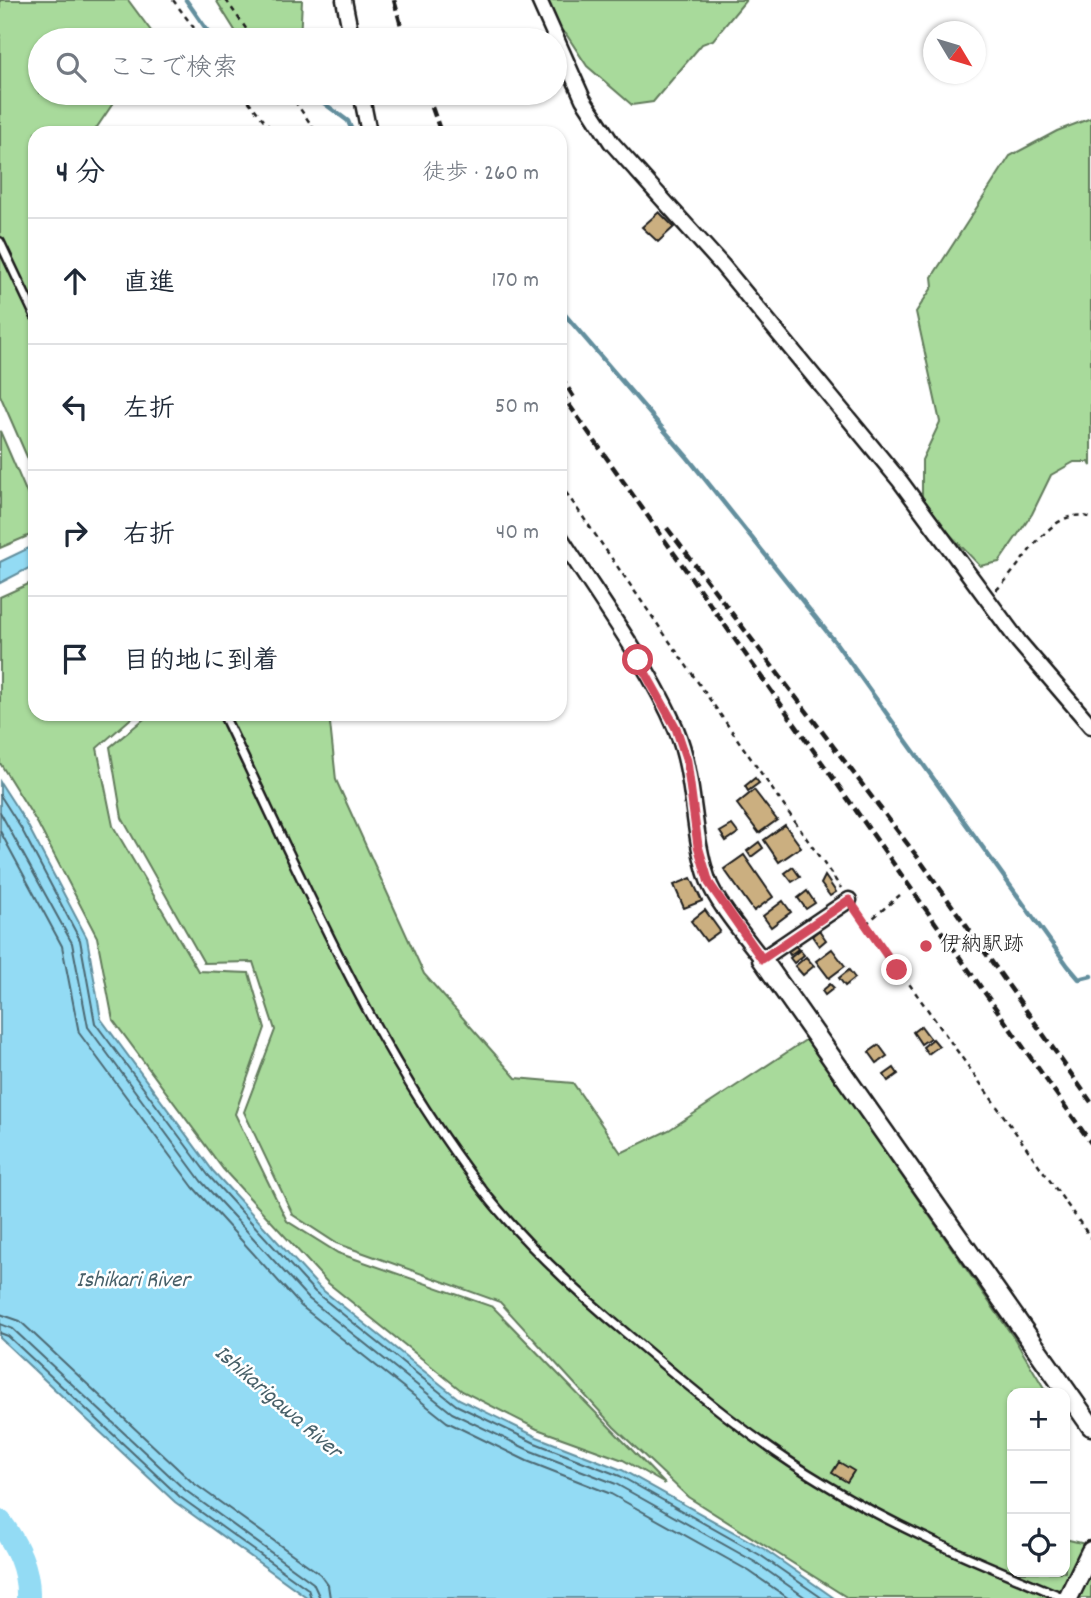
<!DOCTYPE html>
<html lang="ja">
<head>
<meta charset="utf-8">
<style>
  body { margin:0; font-family:Dekko,"Klee One",sans-serif; background:#f2f2f3; color:#1f2937 }
  .controls { position:absolute; right:21px; bottom:21px; display:grid; overflow:hidden; border-radius:14px; box-shadow:0 2px 5px #0004 }
  .controls button { width:63px; height:63px; display:grid; place-items:center; padding:0; border:0; border-bottom:2px solid #e0e1e3; background:#fff; color:#1f2937; font:35px sans-serif }
  .compass { position:absolute; left:923px; top:21px; width:63px; height:63px; border-radius:50%; background:#fff; box-shadow:0 2px 5px #0004; rotate:128deg }
  .stop { position:absolute; width:21px; height:21px; margin:-16px; border:5px solid #d1495b; border-radius:50%; background:#fff }
  .stop.end { background:#d1495b; border-color:#fff; box-shadow:0 2px 7px #0008 }
  .list { margin:0; padding:0; list-style:none }
  h2 { display:flex; justify-content:space-between; align-items:center; height:91px; margin:0; padding:0 28px; font-size:30px }
  h2 small { font-size:23px; font-weight:400; color:#747a83 }
  .list li { display:grid; grid-template-columns:46px 1fr auto; gap:21px; align-items:center; box-sizing:border-box; height:126px; padding:0 28px; border-top:2px solid #e0e1e3 }
  .list b { display:block; font-size:26px; white-space:nowrap }
  .list em { font-size:23px; font-style:normal; color:#747a83 }
  .icon { flex:none; width:38px; height:38px; fill:none; stroke:currentColor; stroke-width:2; stroke-linecap:round; stroke-linejoin:round }
  .map { position:relative; flex:none; width:1091px; height:1598px; overflow:hidden }
  .search { position:absolute; background:#fff; box-shadow:0 2px 5px #0004; left:28px; top:28px; width:539px; height:77px; display:flex; align-items:center; gap:18px; box-sizing:border-box; padding:0 24px; border-radius:38px; color:#747a83; font-size:26px }
  .panel { position:absolute; background:#fff; box-shadow:0 2px 5px #0004; left:28px; top:126px; width:539px; height:595px; border-radius:21px }
  .map>svg:first-child { display:block }
  .green { fill:#a8da9b; stroke:#627b5c; stroke-width:2 }
  .water { fill:#93dbf4; stroke:#638f9e; stroke-width:2 }
  .lines { fill:none; stroke-linecap:round; stroke-linejoin:round }
  .shore { stroke:#4c6872; stroke-width:2 }
  .stream { stroke:#638f9e; stroke-width:4.5 }
  .river { stroke:#93dbf4; stroke-width:24 }
  .building { fill:#cbaf80; stroke:#1c1c1c; stroke-width:2 }
  .service-casing { stroke:#1c1c1c; stroke-width:12 }
  .minor-casing { stroke:#1c1c1c; stroke-width:19 }
  .tertiary-casing { stroke:#1c1c1c; stroke-width:23 }
  .path { stroke:#1c1c1c; stroke-width:2.5; stroke-dasharray:5 5; stroke-linecap:butt }
  .service { stroke:#fff; stroke-width:7 }
  .minor { stroke:#fff; stroke-width:14 }
  .tertiary { stroke:#fff; stroke-width:18 }
  .rail { stroke:#1c1c1c; stroke-width:4.5; stroke-dasharray:10 5; stroke-linecap:butt }
  .route { stroke:#d1495b; stroke-width:9 }
  .poi-dot { fill:#d1495b; stroke:#fff; stroke-width:2.5 }
  .labels { text-anchor:middle; dominant-baseline:central; stroke-width:5; stroke-linejoin:round; paint-order:stroke }
  .poi-label { font-size:21px; fill:#1c1c1c; stroke:#fff; text-anchor:start }
  .water-label { font-size:23px; font-style:italic; fill:#465f68; stroke:#fff }
</style>
</head>
<body>
<div class="map">
<svg width="1091" height="1598" viewBox="0 0 1091 1598">
  <rect width="100%" height="100%" fill="#fff"/>
  <filter id="ink" filterUnits="userSpaceOnUse"><feTurbulence type="fractalNoise" baseFrequency=".0143" numOctaves="2"/><feDisplacementMap in="SourceGraphic" scale="14" xChannelSelector="R" yChannelSelector="G"/><feConvolveMatrix kernelMatrix="1 2 1 2 8 2 1 2 1" color-interpolation-filters="sRGB"/></filter>
  <g filter="url(#ink)">
    <path class="green" d="M0 0H128L157 39 40 40V93H120L93 133H35V475L0 395Z
      M216 0H302L300 40H241Z
      M544 0H746L713 40 702 44 653 102 632 105 587 66 566 34 551 22Z
      M1091 118V466L1089 462H1074L1051 475 1032 514 999 562 980 566 922 505V460L940 422 916 312 933 286 932 277 1010 156 1057 131Z
      M0 431 35 512V533L0 548Z
      M35 581V714H136L97 748 113 826 198 971 249 973 265 1028 235 1114 287 1221 338 1253 493 1307 665 1484 623 1460 537 1429 462 1391 328 1283 223 1169 113 1020 97 937 38 824 0 763V597Z
      M150 714H329L336 780 424 974 516 1078 573 1083 621 1153 669 1130 807 1039 1014 1338 1047 1393H1012V1572H1065V1539L1085 1544 1091 1552V1598H848L688 1497 614 1427 500 1302 336 1243 293 1215 244 1112 275 1030 253 962 204 963 122 818 110 747Z"/>
    <path class="water" d="M35 545V565L0 583V562Z
      M0 782 27 824 87 938 101 1019 213 1171 320 1288 459 1399 537 1437 622 1470 764 1549 834 1598H308L175 1502 0 1338Z"/>
    <g class="lines">
      <path class="shore" d="M0 795 21 828 80 940 95 1023 208 1175 315 1292 456 1405 535 1443 620 1476 760 1555 822 1598
        M0 812 72 943 88 1027 201 1181 309 1299 452 1413 531 1451 616 1484 755 1562 806 1598
        M0 831 62 946 79 1033 193 1187 301 1306 447 1422 527 1461 611 1494 749 1571 788 1598
        M0 1314 20 1321 192 1482 320 1574 328 1585 330 1598
        M0 1324 13 1329 185 1490 313 1583 320 1598
        M0 1333 8 1336 180 1497 308 1589 311 1598"/>
      <path class="stream" d="M186 0 214 40
        M253 93 261 97 295 94 317 98 348 121 353 133
        M560 309 688 458 836 643 1068 966 1079 979 1091 976"/>
      <path class="river" d="M0 1522C17 1545 29 1569 28 1598"/>
    </g>
    <path class="building" d="M659 212 674 227 658 242 642 227Z
      M755 778 759 783 748 791 745 786Z
      M754 790 777 820 759 833 737 804Z
      M732 825 738 833 726 841 720 832Z
      M785 825 801 847 779 862 764 840Z
      M759 842 763 848 751 857 747 851Z
      M744 855 773 897 754 911 724 869Z
      M793 867 800 877 792 882 785 873Z
      M825 876 836 892 830 896 821 884Z
      M691 878 702 901 684 908 674 885Z
      M807 891 815 903 806 909 798 898Z
      M783 901 791 912 771 927 763 916Z
      M705 910 720 931 706 941 691 921Z
      M819 930 826 940 819 946 812 936Z
      M794 944 798 949 790 955 787 950Z
      M832 949 845 966 829 978 816 961Z
      M800 950 804 955 794 963 790 958Z
      M806 957 814 966 803 975 795 966Z
      M849 970 855 978 845 986 839 978Z
      M830 984 834 988 825 995 822 991Z
      M921 1026 930 1038 921 1044 913 1032Z
      M933 1039 939 1046 928 1054 923 1047Z
      M879 1045 887 1056 877 1063 869 1052Z
      M894 1068 898 1074 888 1081 884 1075Z
      M839 1462 854 1471 847 1482 832 1473Z"/>
    <g class="lines">
      <defs>
        <path id="service" d="M0 242 35 316
          M223 714C302 876 372 1049 484 1192 527 1247 580 1295 633 1339 694 1391 756 1443 825 1484 901 1531 983 1564 1065 1598"/>
        <path id="minor" d="M344 0 352 40
          M539 0 583 99 611 142 722 265 900 481 1019 642 1091 726
          M361 93 369 133
          M560 537C598 597 649 665 676 729 696 777 691 831 708 880 715 901 747 939 762 959L849 900"/>
        <path id="tertiary" d="M762 959 1091 1426
          M1068 1598 1091 1551"/>
      </defs>
      <use href="#service" class="service-casing"/>
      <use href="#minor" class="minor-casing"/>
      <use href="#tertiary" class="tertiary-casing"/>
      <path class="path" d="M173 0 203 40
        M226 0 254 40
        M242 93 274 133
        M289 93 317 133
        M560 484 841 888
        M996 590C1021 570 1051 502 1091 518
        M857 911 1091 1238
        M866 924 900 895"/>
      <use href="#service" class="service"/>
      <use href="#minor" class="minor"/>
      <use href="#tertiary" class="tertiary"/>
      <path class="rail" d="M394 0 405 40
        M427 93 441 133
        M560 376 575 399
        M560 392 1091 1143
        M667 528 919 859 1091 1102"/>
    </g>
  </g>
  <g class="lines" filter="url(#ink)">
    <path class="route" d="M638 660 676 728 687 761 698 846 709 883 762 959 849 900 897 970"/>
  </g>
  <circle class="poi-dot" cx="926" cy="946" r="7"/>
  <g class="labels">
    <g class="poi-label">
      <text x="940" y="946">伊納駅跡</text>
    </g>
    <g class="water-label">
      <text x="133" y="1281">Ishikari River</text>
      <text transform="translate(277 1403) rotate(41)">Ishikarigawa River</text>
    </g>
  </g>
</svg>
<div class="controls">
<button>+</button>
<button>−</button>
<button><svg class="icon" aria-label="locate" viewBox="0 0 24 24"><circle cx="12" cy="12" r="6"/><path d="M12 2v4M12 18v4M2 12h4M18 12h4"/></svg></button>
</div>
<svg class="compass" viewBox="-18 -18 36 36"><path d="M0-13l5 13h-10z" fill="#e53935"/><path d="M0 13l5-13h-10z" fill="#747a83"/></svg>
<div class="stop" style="left:638px;top:660px"></div>
<div class="stop end" style="left:897px;top:970px"></div>
<div class="search"><svg class="icon" aria-label="search" viewBox="0 0 24 24"><circle cx="10" cy="10" r="6"/><path d="M15 15l6 6"/></svg>ここで検索</div>
<section class="panel">
<h2>4 分<small>徒歩 · 260 m</small></h2>
<ul class="list">
<li><svg class="icon" aria-label="ahead" viewBox="0 0 24 24"><path d="M12 20V5M6 11l6-6 6 6"/></svg><div><b>直進</b></div><em>170 m</em></li>
<li><svg class="icon" aria-label="left" viewBox="0 0 24 24"><path d="M17 20v-9H6M10 6l-5 5 5 5"/></svg><div><b>左折</b></div><em>50 m</em></li>
<li><svg class="icon" aria-label="right" viewBox="0 0 24 24"><path d="M7 20v-9h11M14 6l5 5-5 5"/></svg><div><b>右折</b></div><em>40 m</em></li>
<li><svg class="icon" aria-label="arrive" viewBox="0 0 24 24"><path d="M6 21V4h12l-3 4 3 4H6"/></svg><div><b>目的地に到着</b></div></li>
</ul>
</section>
</div>
</body>
</html>
